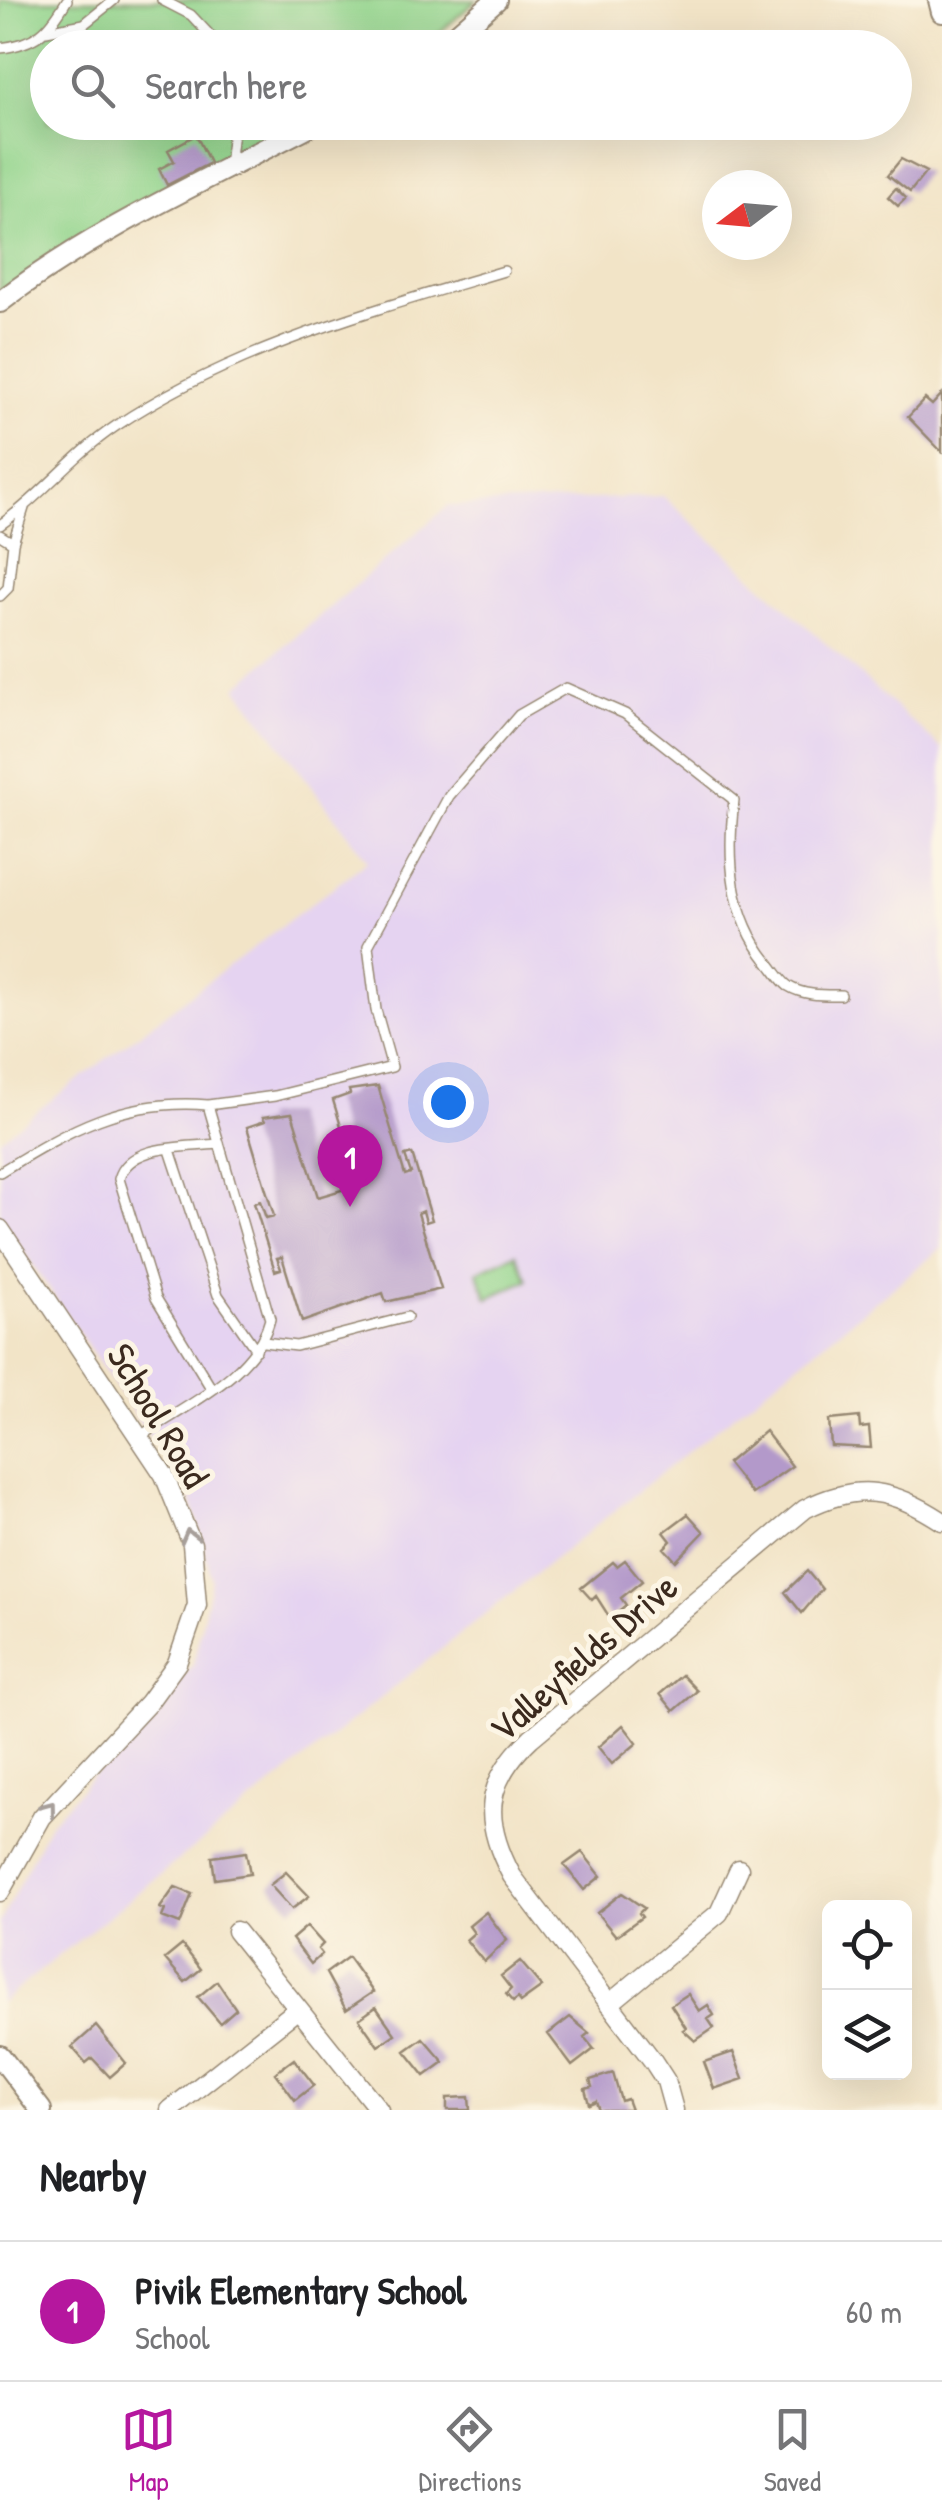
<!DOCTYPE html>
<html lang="en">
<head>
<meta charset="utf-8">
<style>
  body { margin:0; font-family:"Patrick Hand",sans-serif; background:#f2f2f2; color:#202124 }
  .controls { position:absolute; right:30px; bottom:30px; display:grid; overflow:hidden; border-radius:15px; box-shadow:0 10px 40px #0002 }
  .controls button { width:90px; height:90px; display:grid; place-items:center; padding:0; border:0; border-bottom:2px solid #e0e0e0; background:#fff; color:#202124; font:50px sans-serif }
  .compass { position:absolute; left:702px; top:170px; width:90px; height:90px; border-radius:50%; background:#fff; box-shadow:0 10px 40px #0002; rotate:254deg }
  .you { position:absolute; left:448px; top:1102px; width:35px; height:35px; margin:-25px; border:8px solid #fff; border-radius:50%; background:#1a73e8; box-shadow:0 0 0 15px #1a73e833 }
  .badge { display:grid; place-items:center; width:65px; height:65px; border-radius:50%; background:#b5179e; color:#fff; font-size:32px; font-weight:700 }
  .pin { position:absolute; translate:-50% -82px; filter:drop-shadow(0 2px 5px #0008) }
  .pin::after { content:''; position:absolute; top:52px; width:35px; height:30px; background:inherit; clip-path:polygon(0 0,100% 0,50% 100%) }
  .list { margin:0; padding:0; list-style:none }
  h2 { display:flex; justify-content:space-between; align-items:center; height:130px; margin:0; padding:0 40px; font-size:42px }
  h2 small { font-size:32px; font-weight:400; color:#757577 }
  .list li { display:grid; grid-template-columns:65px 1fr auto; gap:30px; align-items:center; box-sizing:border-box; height:140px; padding:0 40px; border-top:2px solid #e0e0e0 }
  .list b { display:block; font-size:38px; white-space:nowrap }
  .list p { margin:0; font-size:32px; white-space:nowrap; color:#757577 }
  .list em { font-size:32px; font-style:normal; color:#757577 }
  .icon { flex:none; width:55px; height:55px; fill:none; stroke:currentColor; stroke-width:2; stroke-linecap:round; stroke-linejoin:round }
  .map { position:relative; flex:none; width:942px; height:2110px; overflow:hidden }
  .search { position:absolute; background:#fff; box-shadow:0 10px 40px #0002; left:30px; right:30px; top:30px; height:110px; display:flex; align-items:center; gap:25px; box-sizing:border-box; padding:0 35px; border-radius:55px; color:#757577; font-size:38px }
  .sheet { height:270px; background:#fff }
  nav { display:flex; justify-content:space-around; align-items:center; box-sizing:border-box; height:140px; border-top:2px solid #e0e0e0; background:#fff; font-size:28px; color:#757577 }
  nav a { display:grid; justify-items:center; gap:5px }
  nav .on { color:#b5179e }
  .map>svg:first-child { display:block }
  .built { fill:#e5d3f1 }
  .green { fill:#92d48c; stroke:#667f55; stroke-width:2.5 }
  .building { fill:#b399ca }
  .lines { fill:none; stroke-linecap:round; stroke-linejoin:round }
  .service-casing { stroke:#968772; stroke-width:12 }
  .minor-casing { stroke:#968772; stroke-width:21 }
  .tertiary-casing { stroke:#968772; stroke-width:24 }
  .service { stroke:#fff; stroke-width:9 }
  .minor { stroke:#fff; stroke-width:18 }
  .tertiary { stroke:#fff; stroke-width:20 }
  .oneway { stroke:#a79f9a }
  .labels { text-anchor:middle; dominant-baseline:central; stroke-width:10; stroke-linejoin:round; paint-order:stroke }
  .street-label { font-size:38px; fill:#3b2a1e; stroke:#fcf5e5 }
</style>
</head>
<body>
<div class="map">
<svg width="942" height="2110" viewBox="0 0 942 2110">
  <rect width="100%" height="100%" fill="#fcf5e5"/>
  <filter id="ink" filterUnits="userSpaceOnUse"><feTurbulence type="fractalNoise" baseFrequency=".01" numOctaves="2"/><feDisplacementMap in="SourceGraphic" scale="20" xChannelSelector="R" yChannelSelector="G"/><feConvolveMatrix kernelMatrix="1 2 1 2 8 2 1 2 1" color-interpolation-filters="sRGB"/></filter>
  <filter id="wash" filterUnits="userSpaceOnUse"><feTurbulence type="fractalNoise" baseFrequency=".0048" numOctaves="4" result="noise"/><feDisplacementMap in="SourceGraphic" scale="40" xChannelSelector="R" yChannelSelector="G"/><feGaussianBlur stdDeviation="2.25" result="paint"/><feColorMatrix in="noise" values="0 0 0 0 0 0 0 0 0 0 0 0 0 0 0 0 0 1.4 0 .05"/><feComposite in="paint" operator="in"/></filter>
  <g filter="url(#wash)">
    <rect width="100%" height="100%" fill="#f2e4c7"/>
    <path class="built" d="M663 496 942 749V1248L0 2003V1923L49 1824 193 1665 212 1579 190 1495 0 1217V1139L368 861 237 687 448 506Z"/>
    <path class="green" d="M0 0H477L423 47 48 48V122L295 123 0 292Z
      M516 1254 528 1280 488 1298 477 1272Z"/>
    <g id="blocks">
      <path class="building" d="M196 135 210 163 167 185 159 169 174 161 168 150Z
        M901 159 926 172 910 192 888 175Z
        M896 188 906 198 898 206 888 197Z
        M942 394V452L908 417 925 399 932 405Z
        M378 1086 405 1175 411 1173 405 1156 412 1154 432 1220 426 1222 423 1211 418 1213 441 1289 386 1302 383 1293 302 1322 282 1257 277 1258 281 1269 275 1271 254 1203 260 1201 266 1218 274 1216 247 1127 265 1121 263 1117 292 1113 318 1197 345 1189 346 1194 360 1189 333 1100 350 1094 349 1090Z
        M859 1417 860 1428 869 1427 871 1448 831 1446 829 1420Z
        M765 1431 792 1466 752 1494 727 1463Z
        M688 1514 704 1532 676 1561 664 1548 671 1541 664 1532Z
        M625 1560 642 1581 621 1598 626 1605 610 1618 596 1596 592 1600 581 1588 613 1562 617 1566Z
        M807 1571 822 1589 802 1613 785 1592Z
        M682 1675 697 1691 674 1711 660 1694Z
        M623 1725 637 1743 612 1764 598 1747Z
        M246 1852 250 1874 215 1879 212 1857Z
        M582 1852 601 1876 584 1890 564 1865Z
        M286 1872 309 1896 292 1909 270 1885Z
        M175 1887 192 1894 180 1924 162 1917 165 1910 160 1908Z
        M622 1893 644 1908 639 1913 642 1917 616 1936 597 1913Z
        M486 1912 507 1940 484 1962 466 1940 474 1933 469 1926Z
        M307 1926 323 1944 318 1949 322 1954 311 1964 292 1939Z
        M182 1945 201 1969 185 1982 165 1959Z
        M348 1957 373 1992 346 2010 326 1973Z
        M520 1961 542 1987 521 2002 518 1998 513 2002 506 1994 511 1989 501 1976Z
        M217 1981 236 2009 220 2023 198 1997Z
        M688 1994 699 2011 708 2005 714 2015 708 2019 714 2028 695 2041 683 2030 686 2028 671 2005Z
        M376 2007 395 2034 378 2046 359 2019Z
        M570 2017 589 2033 584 2037 594 2049 572 2066 548 2034Z
        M96 2026 126 2063 110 2077 92 2058 86 2063 72 2047Z
        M423 2038 444 2062 425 2076 405 2051Z
        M733 2052 743 2079 714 2089 704 2062Z
        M294 2059 314 2085 295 2100 275 2073Z
        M613 2073 621 2101 627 2099 631 2110H599L596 2101 589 2104 585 2089 592 2087 590 2080Z
        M469 2097 470 2110H447V2098Z"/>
    </g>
  </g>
  <g filter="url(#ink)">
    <use href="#blocks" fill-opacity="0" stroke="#968772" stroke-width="2.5"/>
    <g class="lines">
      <defs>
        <path id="service" d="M162 0 191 15 222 48
          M46 31 84 24 114 0
          M0 48C36 44 49 31 67 0
          M229 166 234 122
          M0 525C42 496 71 456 116 426 233 348 371 311 504 271
          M0 535 13 543 24 508
          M0 596 8 588 13 543
          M208 1105 275 1096 392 1067 376 1010 368 946 449 796 519 715 566 688 625 714 734 800C727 858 730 915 768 962 774 969 781 981 788 986 804 996 824 995 841 995
          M170 1150 218 1295 256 1350
          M0 1172C70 1129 124 1098 208 1105L270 1319C256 1375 184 1406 139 1437
          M264 1342 296 1346 407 1317
          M211 1388 156 1298 119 1179C129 1143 185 1148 217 1144"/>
        <path id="minor" d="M0 1229 164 1475 192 1544 197 1605 177 1663 148 1703 42 1817 0 1892
          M236 1931 379 2110
          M609 2004 719 1913 739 1869
          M170 2110 298 2009
          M674 2110 666 2081 653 2061 512 1876C482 1820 484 1782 531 1738L805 1509C858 1482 893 1489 942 1521"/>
        <path id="tertiary" d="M939 0 942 12
          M441 48 496 0
          M0 302C95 229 211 178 317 122
          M0 2056 41 2110"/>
      </defs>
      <use href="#service" class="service-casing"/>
      <use href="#minor" class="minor-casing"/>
      <use href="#tertiary" class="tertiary-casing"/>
      <use href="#service" class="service"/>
      <use href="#minor" class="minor"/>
      <use href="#tertiary" class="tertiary"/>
    </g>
    <defs><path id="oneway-chevron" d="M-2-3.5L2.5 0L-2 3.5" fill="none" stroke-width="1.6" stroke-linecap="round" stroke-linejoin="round" transform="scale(2.5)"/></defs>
    <g class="oneway">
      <use href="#oneway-chevron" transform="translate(189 1536) rotate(-105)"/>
      <use href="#oneway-chevron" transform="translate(49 1808) rotate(-53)"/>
    </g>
  </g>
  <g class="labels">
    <g class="street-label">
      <text transform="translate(159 1415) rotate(59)">School Road</text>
      <text transform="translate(583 1657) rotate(-41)">Valleyfields Drive</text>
    </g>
  </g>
</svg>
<div class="controls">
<button><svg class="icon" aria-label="locate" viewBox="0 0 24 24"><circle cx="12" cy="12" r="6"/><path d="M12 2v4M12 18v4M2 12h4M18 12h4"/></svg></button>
<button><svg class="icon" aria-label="layers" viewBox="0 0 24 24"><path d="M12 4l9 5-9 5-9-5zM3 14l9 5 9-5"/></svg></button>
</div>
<svg class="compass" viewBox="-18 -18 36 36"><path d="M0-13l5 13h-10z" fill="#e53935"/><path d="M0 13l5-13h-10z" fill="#757577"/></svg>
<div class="you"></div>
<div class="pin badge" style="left:350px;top:1207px">1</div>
<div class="search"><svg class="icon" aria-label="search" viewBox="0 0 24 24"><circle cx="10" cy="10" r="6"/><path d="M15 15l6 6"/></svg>Search here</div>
</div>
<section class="sheet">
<h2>Nearby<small></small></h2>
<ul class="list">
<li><span class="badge">1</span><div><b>Pivik Elementary School</b><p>School</p></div><em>60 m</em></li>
</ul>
</section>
<nav>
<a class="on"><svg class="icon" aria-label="map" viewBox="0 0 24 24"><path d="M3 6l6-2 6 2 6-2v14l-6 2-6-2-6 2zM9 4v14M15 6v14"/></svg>Map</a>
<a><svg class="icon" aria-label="directions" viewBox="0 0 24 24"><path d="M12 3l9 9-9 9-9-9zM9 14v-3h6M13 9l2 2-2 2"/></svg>Directions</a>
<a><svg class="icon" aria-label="saved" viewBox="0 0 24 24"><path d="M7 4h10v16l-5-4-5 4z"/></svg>Saved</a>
</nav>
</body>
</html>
